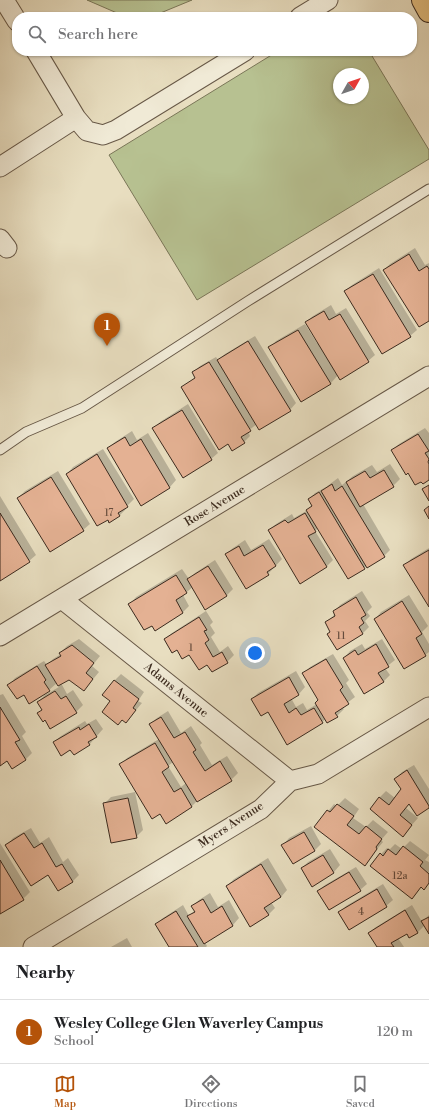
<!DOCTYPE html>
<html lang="en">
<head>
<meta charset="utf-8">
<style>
  body { margin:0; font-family:"Libre Bodoni",serif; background:#f2f2f2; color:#202124 }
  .compass { position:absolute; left:333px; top:68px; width:36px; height:36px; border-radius:50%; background:#fff; box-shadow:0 1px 3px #0004; rotate:50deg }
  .you { position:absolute; left:255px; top:653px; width:14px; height:14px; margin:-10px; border:3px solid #fff; border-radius:50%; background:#1a73e8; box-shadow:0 0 0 6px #1a73e833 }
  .badge { display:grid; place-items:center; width:26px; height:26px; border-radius:50%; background:#b45309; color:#fff; font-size:13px; font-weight:700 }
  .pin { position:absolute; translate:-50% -33px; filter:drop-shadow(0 1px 2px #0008) }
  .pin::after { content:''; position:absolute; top:21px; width:14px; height:12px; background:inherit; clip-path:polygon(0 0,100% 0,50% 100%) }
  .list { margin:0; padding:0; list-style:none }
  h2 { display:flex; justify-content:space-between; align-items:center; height:52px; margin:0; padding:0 16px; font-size:17px }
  h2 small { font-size:13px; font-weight:400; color:#757577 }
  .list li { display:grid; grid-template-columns:26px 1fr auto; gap:12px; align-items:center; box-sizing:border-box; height:64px; padding:0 16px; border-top:1px solid #e0e0e0 }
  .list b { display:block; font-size:15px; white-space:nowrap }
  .list p { margin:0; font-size:13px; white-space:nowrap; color:#757577 }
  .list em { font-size:13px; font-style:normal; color:#757577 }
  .icon { flex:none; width:22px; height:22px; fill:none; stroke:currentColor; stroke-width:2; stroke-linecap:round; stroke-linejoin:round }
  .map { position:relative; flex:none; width:429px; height:947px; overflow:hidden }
  .search { position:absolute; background:#fff; box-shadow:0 1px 3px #0004; left:12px; right:12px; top:12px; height:44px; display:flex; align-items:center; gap:10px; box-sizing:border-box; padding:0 14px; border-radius:16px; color:#757577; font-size:15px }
  .sheet { height:116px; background:#fff }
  nav { display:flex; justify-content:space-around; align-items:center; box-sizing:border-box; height:56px; border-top:1px solid #e0e0e0; background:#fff; font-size:11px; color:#757577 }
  nav a { display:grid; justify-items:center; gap:2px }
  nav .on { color:#b45309 }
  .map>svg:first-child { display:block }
  .grass { fill:#b7c191; stroke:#7a7658; fill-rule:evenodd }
  .shadow { fill:#0003; fill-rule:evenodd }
  .building { fill:#e4b193; stroke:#3c2b1f }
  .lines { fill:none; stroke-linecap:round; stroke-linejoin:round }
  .service-casing { stroke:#675847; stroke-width:11 }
  .minor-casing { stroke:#675847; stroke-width:21 }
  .primary-casing { stroke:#3c2b1f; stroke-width:24 }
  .service { stroke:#f0ead6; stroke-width:9 }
  .minor { stroke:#f0ead6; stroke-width:19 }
  .primary { stroke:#e4bf80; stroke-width:22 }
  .labels { text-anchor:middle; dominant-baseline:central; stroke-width:4; stroke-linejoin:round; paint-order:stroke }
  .number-label { font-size:10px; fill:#664c3c }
  .street-label { font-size:12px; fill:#3c2b1f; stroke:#f0ead6 }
</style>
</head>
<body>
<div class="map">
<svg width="429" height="947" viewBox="0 0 429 947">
  <rect width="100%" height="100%" fill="#e8dec0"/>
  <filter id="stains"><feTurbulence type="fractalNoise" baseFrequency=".005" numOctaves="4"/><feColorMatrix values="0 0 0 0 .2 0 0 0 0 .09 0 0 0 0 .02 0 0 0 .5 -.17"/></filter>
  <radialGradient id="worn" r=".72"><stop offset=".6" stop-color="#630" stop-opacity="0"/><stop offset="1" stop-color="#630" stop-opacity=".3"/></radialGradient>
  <path class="grass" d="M87 0H192L158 14 117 13Z
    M278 51H369L429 150V159L197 300 109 155ZM339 74H363V98H339Z"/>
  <path class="shadow" d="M415 248 425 265 429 263V320L384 270 390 264Z
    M379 268 417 330 410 336 345 291 352 285Z
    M331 305 336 314 346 308 375 355 368 361 338 375 331 383 301 401 270 348 276 341 305 324 317 343 318 342 306 322 313 316Z
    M255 336 296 403 290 410 257 424 248 431 250 436 244 442 182 388 196 377 193 373 200 366 216 357 218 360 225 354Z
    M188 404 218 453 211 459 154 428 160 422Z
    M425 428 429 433V479L392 450 399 444Z
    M132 431 137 440 148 433 176 480 170 487 141 504 108 448 115 442Z
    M103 449 134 499 125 508 126 509 119 516 67 474 73 467Z
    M390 464 400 479 393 486 363 504 390 550 384 556 364 568 318 528 315 531 333 560 327 566 301 582 269 530 276 524 292 514 294 518 308 510 312 505 309 499 315 493 326 487 338 478 342 485 353 476 372 465 377 472Z
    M58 471 90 524 83 530 18 498 25 491Z
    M0 496 36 555 29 561 0 580Z
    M269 539 282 559 268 574 226 554 233 548 245 540 251 550Z
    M429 548V605L405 565 411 559Z
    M215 560 233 589 226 596 193 587 183 595 189 606 183 612 155 629 152 624 130 604 136 597 182 569 189 579 195 573Z
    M362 591 372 607 367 612 370 616 365 621 369 627 362 634 331 631 326 623 335 614 334 612 340 605Z
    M409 595 428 626 422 632 429 644V652L425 655 375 619 381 612Z
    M206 611 213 622 210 625 215 633 211 637 220 652 228 646 234 655 227 662 208 663 177 648 165 639 172 633Z
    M79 639 100 656 92 666 99 672 84 690 69 678 61 683 67 694 73 690 83 705 76 712 43 709 38 702 45 695 59 687 57 683 49 690 24 694 9 685 15 678 44 661 47 665 53 659 61 654 60 653 67 646Z
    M382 639 395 660 385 668 390 675 383 682 344 658 350 651 362 644 365 649Z
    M333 654 349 680 346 683 355 697 342 707 344 709 337 716 327 722 326 719 322 722 268 711 252 699 258 693 296 671 305 687 299 694 291 698 296 707 303 703 307 710 317 704 319 699 304 674 310 667Z
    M121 674 144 692 138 701 142 703 126 722 122 719 111 701 115 680Z
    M3 694 26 732 22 736 32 753 26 759H8L0 764V695Z
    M168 711 181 733 191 726 202 743 200 745 212 765 227 756 238 773 231 780 198 800 192 806 166 822 161 812 121 765 127 758 159 739 150 724 157 718ZM173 762 186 783 181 787 168 766Z
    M96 719 103 729 89 745 70 749 54 742 61 736 85 721 87 724Z
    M414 765 429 789V807L410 803 406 808 418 818 403 835 379 798 386 791 395 798 402 789 395 779 402 772Z
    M135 792 143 830 136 837 104 804 111 797Z
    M345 798 359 809 353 818 366 827 373 820 388 832 381 840 383 842 365 864 316 826 334 804 337 806Z
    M311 826 321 844 315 850 293 863 283 845 289 838Z
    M31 828 40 843 49 837 63 862 68 858 79 875 72 882 49 873 7 845 13 838Z
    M410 841 429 855 425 860 429 862V884L424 888 422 886 412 897 381 854 387 848 390 849 395 844 402 849Z
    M0 843 30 892 23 899 0 913Z
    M330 849 340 865 334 872 312 885 302 868 308 862Z
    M268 858 287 890 281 897 271 902 275 908 268 915 227 886 234 879Z
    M356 867 367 884 360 890 318 891 325 885Z
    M383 884 393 900 386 906 340 912 346 906Z
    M210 893 218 907 229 900 239 918 233 925 205 942 207 946 206 947H170L156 924 163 918 183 905 189 916 195 910 193 906 199 900Z
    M412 905 422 922 429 915V932L425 925 418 932 409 937 407 933 398 938 404 947H378L369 933 376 927Z
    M127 938 132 947H111Z"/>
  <path class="building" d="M409 254 419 271 427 266 429 269V321L419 327 383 270Z
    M373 274 411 337 382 354 344 291Z
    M324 311 329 320 340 314 369 362 340 380 305 322Z
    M298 330 331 384 301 402 268 347Z
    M248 341 291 411 259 430 217 360Z
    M209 362 251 431 241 437 245 443 232 451 228 444 219 450 181 387 195 378 192 372Z
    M182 410 212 460 183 478 152 428Z
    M418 434 429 451 425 453 429 459 428 462 429 464V480L423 484 421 482 415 485 408 473 406 475 391 450Z
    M125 437 130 446 141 439 170 488 141 506 107 448Z
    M97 454 128 507 118 513 120 516 109 523 108 520 97 526 66 474Z
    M384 470 394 487 360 507 346 482 365 471 370 478Z
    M51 477 84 531 50 552 17 498Z
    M332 484 335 491 342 486 385 557 367 568 321 491Z
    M429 485V501L422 489Z
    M319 492 365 569 348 579 306 510 312 506 308 499Z
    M429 506V519L424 510Z
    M0 513 30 562 0 581Z
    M305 513 316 532 308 536 327 567 300 584 268 530 285 520 288 523Z
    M263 545 276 566 267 572 269 575 246 589 225 554 239 546 244 556Z
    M429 550V607L403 565Z
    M208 566 227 596 205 610 187 579Z
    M176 575 187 593 176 600 183 613 155 631 152 626 144 630 128 604Z
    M356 597 366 615 361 618 364 623 359 627 363 634 337 650 327 634 330 632 325 622 335 616 333 611Z
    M402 601 422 634 416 638 426 656 404 669 374 619Z
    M199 617 207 630 204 631 209 640 205 643 213 657 222 652 228 663 212 672 207 665 199 670 189 655 182 659 177 650 172 653 164 639Z
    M376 644 389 667 378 673 384 682 364 694 343 658 355 650 358 655Z
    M72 645 94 663 86 673 93 679 84 691 69 680 58 686 45 665 61 656 59 653Z
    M326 659 343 687 340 690 349 704 335 713 338 717 327 723 315 703 318 700 302 673Z
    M37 666 46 680 44 682 50 691 29 704 24 695 17 699 7 685Z
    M289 677 299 695 284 704 289 713 296 708 301 715 314 708 323 723 287 745 268 712 261 716 251 699Z
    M114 680 139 699 133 708 136 710 126 723 122 720 118 725 102 712 110 701 102 695Z
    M55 691 61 699 66 696 77 713 50 729 45 720 43 722 37 713 42 710 37 702Z
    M0 707 20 740 15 742 26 760 12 769 7 761 0 766Z
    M161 717 174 738 185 732 196 750 193 752 205 771 220 761 232 781 197 802 149 724Z
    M89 724 97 737 88 742 90 745 74 755 70 750 61 756 53 742 79 727 80 730Z
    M155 743 169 767 162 772 174 792 181 788 192 807 166 824 160 814 152 819 119 764Z
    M407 770 429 806V808L417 816 409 804 400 815 412 825 403 837 370 809 379 797 389 805 401 789 394 779Z
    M128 798 137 838 111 843 103 803Z
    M337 804 354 816 347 825 359 834 366 826 382 839 376 847 377 849 365 866 314 827 327 810 330 812Z
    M304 832 315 851 293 864 281 845Z
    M24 833 34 848 42 843 56 867 62 864 73 882 58 891 48 875 31 886 5 845Z
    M403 846 423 862 420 866 429 874V883L424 890 421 887 412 899 370 866 380 853 383 856 388 849 396 855Z
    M323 855 334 873 312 887 301 868Z
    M0 860 24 900 0 914Z
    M261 864 281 897 264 908 269 915 250 927 226 886Z
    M349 872 361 891 329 910 317 891Z
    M377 889 387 907 349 930 338 912Z
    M203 899 211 913 222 906 233 926 204 944 187 916 195 912 191 906Z
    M405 910 418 933 409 938 407 934 391 943 394 947H377L368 933Z
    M176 911 198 947H169L155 924Z
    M429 917V934L421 921Z"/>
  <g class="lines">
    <defs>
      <path id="service" d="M0 450 26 432 82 408 248 301 429 189"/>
      <path id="minor" d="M4 0 17 21
        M300 17 328 0
        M36 51 76 118 87 131 103 135 116 130 245 51
        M0 167 76 118
        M0 239 7 248
        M62 599 290 781
        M0 636 429 376
        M33 947 261 809 290 781 318 774 429 707"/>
      <path id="primary" d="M423 0 429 11"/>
    </defs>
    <use href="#service" class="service-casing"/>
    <use href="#minor" class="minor-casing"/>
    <use href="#primary" class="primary-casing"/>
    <use href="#service" class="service"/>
    <use href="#minor" class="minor"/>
    <use href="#primary" class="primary"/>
  </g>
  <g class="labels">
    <g class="number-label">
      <text x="109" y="513">17</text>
      <text x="341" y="636">11</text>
      <text x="191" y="648">1</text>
      <text x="400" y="876">12a</text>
      <text x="361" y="912">4</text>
    </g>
    <g class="street-label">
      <text transform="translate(215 506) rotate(-31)">Rose Avenue</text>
      <text transform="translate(176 690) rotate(39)">Adams Avenue</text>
      <text transform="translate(231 825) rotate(-33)">Myers Avenue</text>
    </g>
  </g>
  <rect width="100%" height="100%" filter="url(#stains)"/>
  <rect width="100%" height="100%" fill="url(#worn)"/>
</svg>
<svg class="compass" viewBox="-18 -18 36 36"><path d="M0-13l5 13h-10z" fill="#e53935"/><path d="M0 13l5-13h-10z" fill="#757577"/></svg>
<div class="you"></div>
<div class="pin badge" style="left:107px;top:346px">1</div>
<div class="search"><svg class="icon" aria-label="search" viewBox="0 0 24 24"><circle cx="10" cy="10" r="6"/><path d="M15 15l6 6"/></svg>Search here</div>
</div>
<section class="sheet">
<h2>Nearby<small></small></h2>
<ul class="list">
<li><span class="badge">1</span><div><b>Wesley College Glen Waverley Campus</b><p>School</p></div><em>120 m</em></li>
</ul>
</section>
<nav>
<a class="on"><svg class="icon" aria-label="map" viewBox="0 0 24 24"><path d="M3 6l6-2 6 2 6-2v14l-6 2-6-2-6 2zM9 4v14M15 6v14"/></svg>Map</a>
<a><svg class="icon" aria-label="directions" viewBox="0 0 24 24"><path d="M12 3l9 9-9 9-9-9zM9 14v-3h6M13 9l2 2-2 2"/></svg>Directions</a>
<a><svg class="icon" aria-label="saved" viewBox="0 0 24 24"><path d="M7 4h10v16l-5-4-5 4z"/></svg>Saved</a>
</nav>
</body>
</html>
